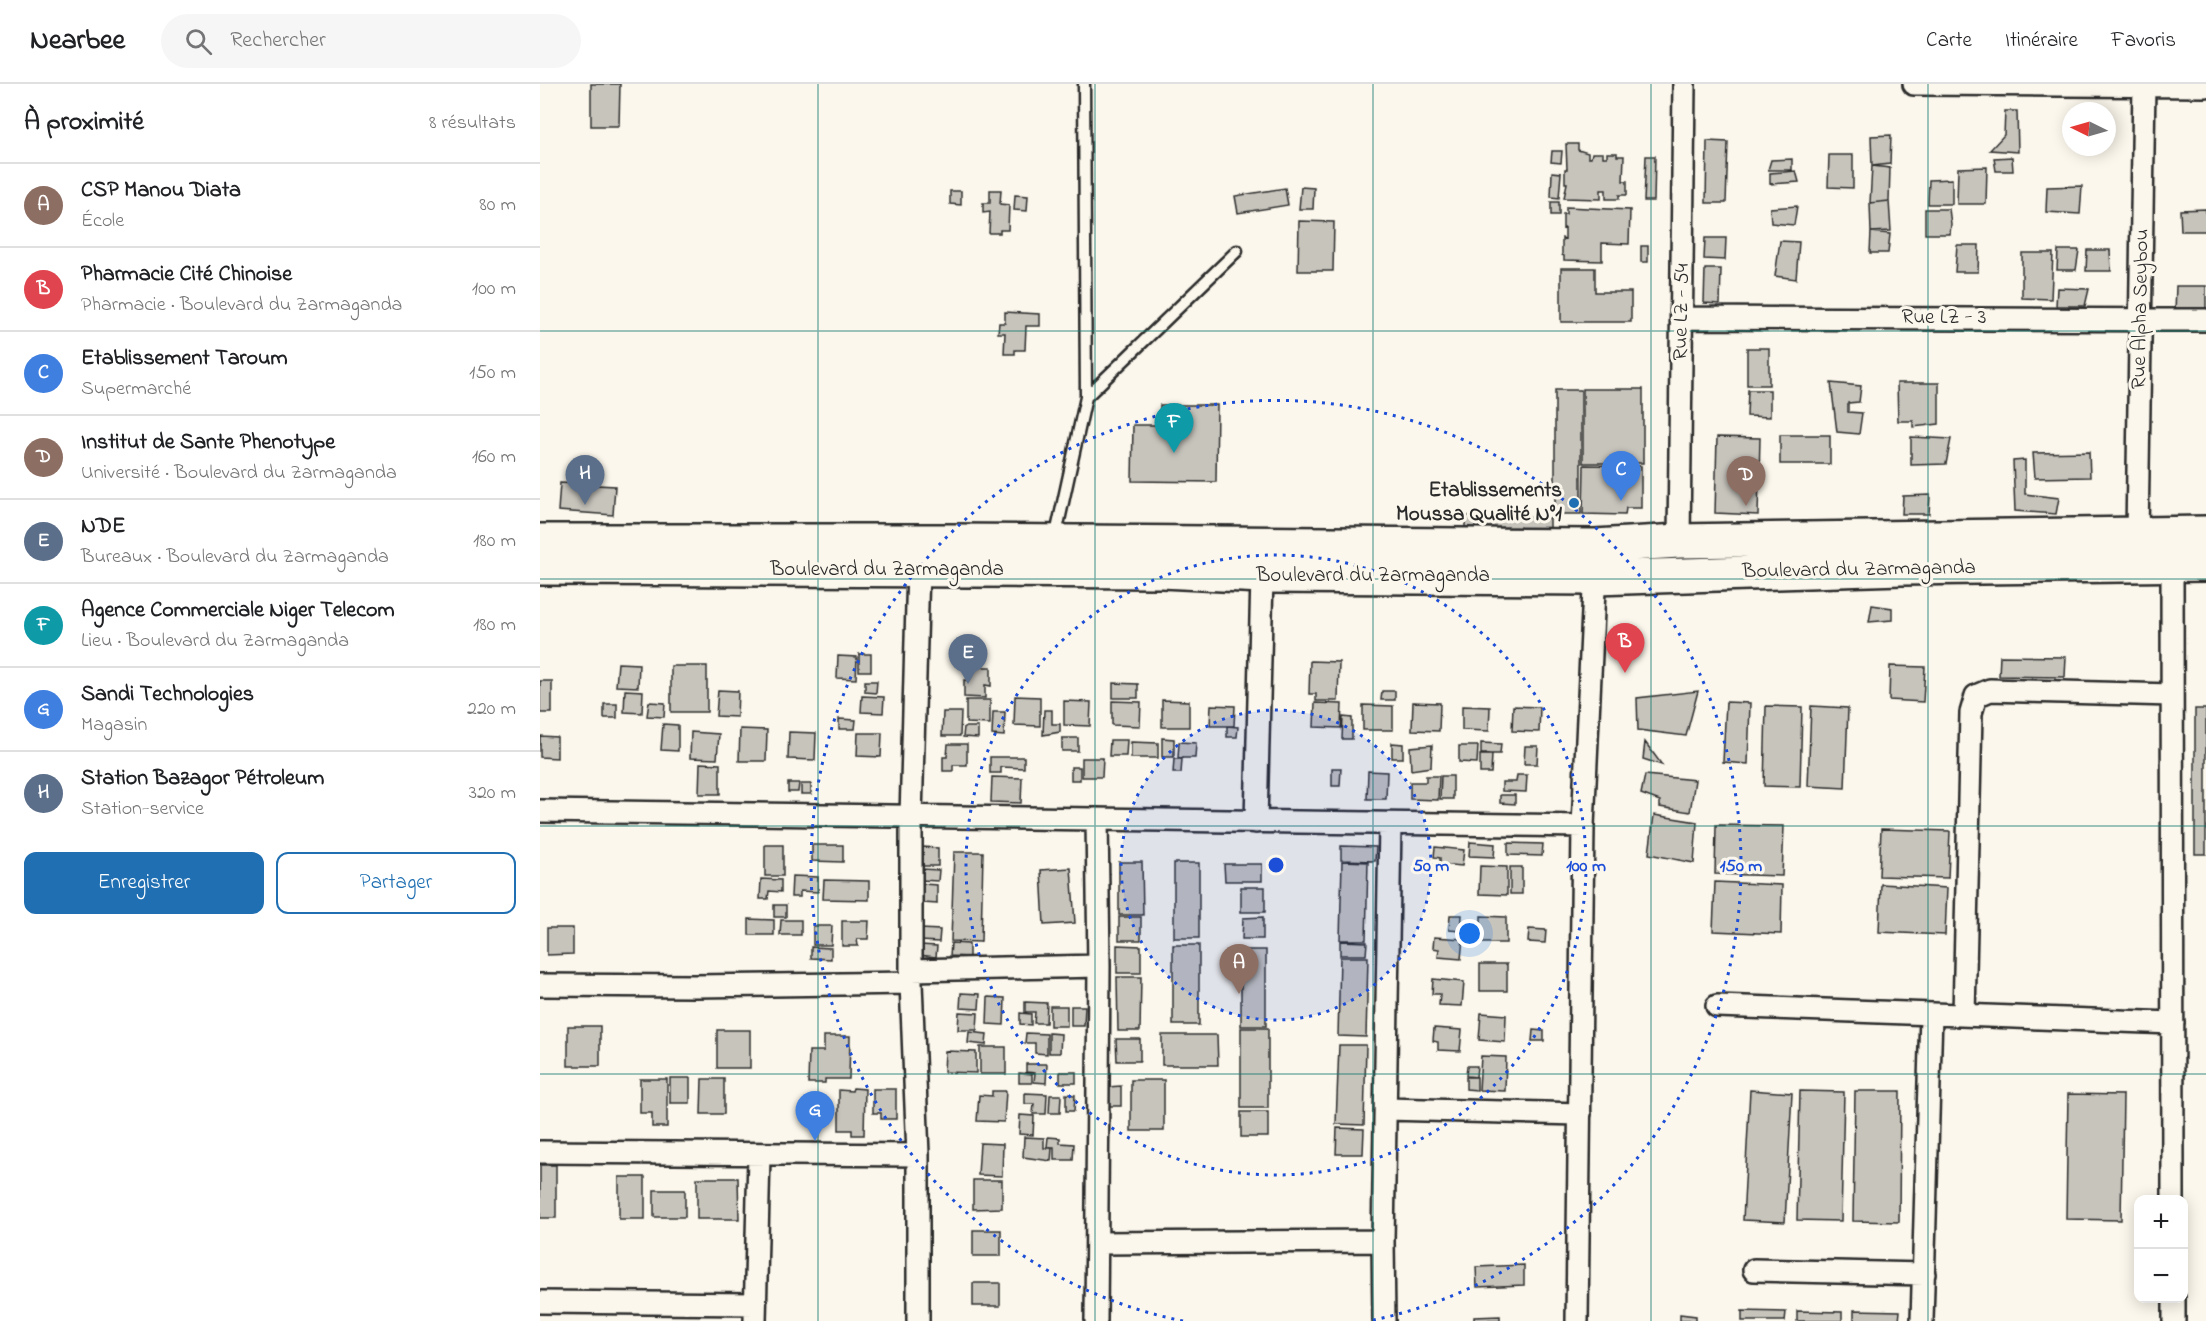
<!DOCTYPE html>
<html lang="fr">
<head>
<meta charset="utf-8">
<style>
  body { margin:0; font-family:"Indie Flower",sans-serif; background:#f6f6f6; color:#202124 }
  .controls { position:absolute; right:18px; bottom:18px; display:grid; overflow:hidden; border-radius:12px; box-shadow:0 3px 15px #0003 }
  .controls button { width:54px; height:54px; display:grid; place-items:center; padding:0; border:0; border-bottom:2px solid #e0e0e0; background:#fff; color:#202124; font:30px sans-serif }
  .compass { position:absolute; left:1522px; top:18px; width:54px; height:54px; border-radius:50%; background:#fff; box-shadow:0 3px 15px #0003; rotate:275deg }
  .you { position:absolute; left:930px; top:850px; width:21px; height:21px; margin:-15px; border:4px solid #fff; border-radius:50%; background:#1a73e8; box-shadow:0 0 0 9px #1a73e833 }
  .badge { display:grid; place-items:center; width:39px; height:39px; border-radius:50%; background:#1f6fb2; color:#fff; font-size:20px; font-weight:700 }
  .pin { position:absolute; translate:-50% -50px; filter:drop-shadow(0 2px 3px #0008) }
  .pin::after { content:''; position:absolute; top:32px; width:21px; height:18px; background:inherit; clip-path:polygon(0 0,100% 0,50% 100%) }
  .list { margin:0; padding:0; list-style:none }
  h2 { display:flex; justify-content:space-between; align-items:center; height:78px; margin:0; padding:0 24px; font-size:26px }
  h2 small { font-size:20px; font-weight:400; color:#757577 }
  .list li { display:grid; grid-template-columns:39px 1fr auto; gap:18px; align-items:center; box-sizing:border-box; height:84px; padding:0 24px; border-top:2px solid #e0e0e0 }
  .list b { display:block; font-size:22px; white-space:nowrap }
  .list p { margin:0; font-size:20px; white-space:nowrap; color:#757577 }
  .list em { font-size:20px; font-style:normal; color:#757577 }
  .actions { display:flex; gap:12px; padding:18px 24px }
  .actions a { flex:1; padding:14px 0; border:2px solid #1f6fb2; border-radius:12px; text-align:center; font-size:21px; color:#1f6fb2 }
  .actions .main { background:#1f6fb2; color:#fff }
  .icon { flex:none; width:33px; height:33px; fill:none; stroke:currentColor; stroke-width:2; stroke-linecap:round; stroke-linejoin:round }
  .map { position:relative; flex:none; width:1666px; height:1237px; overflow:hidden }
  header { display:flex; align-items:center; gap:36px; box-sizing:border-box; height:84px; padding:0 30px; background:#fff; border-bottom:2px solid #e0e0e0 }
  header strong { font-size:28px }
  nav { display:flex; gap:33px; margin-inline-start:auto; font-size:21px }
  .search { width:420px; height:54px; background:#f6f6f6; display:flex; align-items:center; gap:15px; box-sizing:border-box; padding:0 21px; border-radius:33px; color:#757577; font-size:22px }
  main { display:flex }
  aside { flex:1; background:#fff }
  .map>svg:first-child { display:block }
  .building { fill:#c7c4bc; stroke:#2b2b2b; stroke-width:1.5 }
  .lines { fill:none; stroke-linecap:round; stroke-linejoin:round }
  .service-casing { stroke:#2b2b2b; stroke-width:15 }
  .minor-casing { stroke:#2b2b2b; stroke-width:26 }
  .primary-casing { stroke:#2b2b2b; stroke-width:38 }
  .service { stroke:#fbf7ec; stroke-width:10 }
  .minor { stroke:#fbf7ec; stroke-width:21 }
  .primary { stroke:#fbf7ec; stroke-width:33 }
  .grid { fill:none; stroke:#0f766e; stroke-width:1.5; stroke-opacity:0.55 }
  .ring { fill:none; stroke:#1d4ed8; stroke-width:3; stroke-dasharray:3 6 }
  .poi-dot { fill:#1f6fb2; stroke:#fbf7ec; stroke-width:2 }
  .labels { text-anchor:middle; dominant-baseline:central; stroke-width:6; stroke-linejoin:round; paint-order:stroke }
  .street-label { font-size:21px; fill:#2b2b2b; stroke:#fbf7ec }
  .poi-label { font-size:21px; font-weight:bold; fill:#2b2b2b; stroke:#fbf7ec; text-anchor:end }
  .centre { fill:#1d4ed8; stroke:#fbf7ec; stroke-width:3 }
  .ring-label { font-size:18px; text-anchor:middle; font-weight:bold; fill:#1d4ed8; stroke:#fbf7ec; stroke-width:6; stroke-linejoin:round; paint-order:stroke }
</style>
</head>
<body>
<header>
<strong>Nearbee</strong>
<div class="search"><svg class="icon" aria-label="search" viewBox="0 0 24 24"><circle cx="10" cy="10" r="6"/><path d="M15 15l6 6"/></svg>Rechercher</div>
<nav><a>Carte</a><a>Itinéraire</a><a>Favoris</a></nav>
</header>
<main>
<aside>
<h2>À proximité<small>8 résultats</small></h2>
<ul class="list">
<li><span class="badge" style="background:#8d6e63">A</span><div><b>CSP Manou Diata</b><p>École</p></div><em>80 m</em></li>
<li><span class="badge" style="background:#e0444e">B</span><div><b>Pharmacie Cité Chinoise</b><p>Pharmacie · Boulevard du Zarmaganda</p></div><em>100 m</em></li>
<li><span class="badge" style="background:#3f7fe0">C</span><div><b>Etablissement Taroum</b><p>Supermarché</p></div><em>150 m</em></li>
<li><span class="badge" style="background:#8d6e63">D</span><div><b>Institut de Sante Phenotype</b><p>Université · Boulevard du Zarmaganda</p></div><em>160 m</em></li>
<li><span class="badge" style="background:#5c6f8a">E</span><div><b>NDE</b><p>Bureaux · Boulevard du Zarmaganda</p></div><em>180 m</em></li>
<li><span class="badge" style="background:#0f9aa8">F</span><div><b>Agence Commerciale Niger Telecom</b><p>Lieu · Boulevard du Zarmaganda</p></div><em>180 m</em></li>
<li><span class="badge" style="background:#3f7fe0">G</span><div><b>Sandi Technologies</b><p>Magasin</p></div><em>220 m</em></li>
<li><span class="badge" style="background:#5c6f8a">H</span><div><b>Station Bazagor Pétroleum</b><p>Station-service</p></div><em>320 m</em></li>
</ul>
<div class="actions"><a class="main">Enregistrer</a><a>Partager</a></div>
</aside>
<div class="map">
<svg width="1666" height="1237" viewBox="0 0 1666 1237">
  <rect width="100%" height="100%" fill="#fbf7ec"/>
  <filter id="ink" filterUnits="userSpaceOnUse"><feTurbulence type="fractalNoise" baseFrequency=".0167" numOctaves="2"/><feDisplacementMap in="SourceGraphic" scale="12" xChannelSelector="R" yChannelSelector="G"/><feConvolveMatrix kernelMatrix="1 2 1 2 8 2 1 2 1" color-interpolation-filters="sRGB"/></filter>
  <g filter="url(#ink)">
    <path class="building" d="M51 0H80L79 42H51Z
      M1465 27H1477L1478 68 1450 66 1464 51Z
      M1351 51 1350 80 1332 82 1331 52Z
      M1167 57 1188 58 1186 119H1166Z
      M1026 60H1038V66L1048 69V74H1051L1052 69H1063V73H1067V69H1077V72H1084L1083 97H1087V111H1079V115H1066V106H1061V115L1024 114 1027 99H1025V85H1027Z
      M1012 67H1022L1021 79 1011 78Z
      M1289 71H1313V104L1288 103Z
      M1106 72H1115L1114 117H1104Z
      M1472 73 1473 87H1456L1454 74Z
      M1252 75V86H1228L1231 76Z
      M1332 82 1350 84 1349 117 1330 119Z
      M1447 83 1446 120H1417L1418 84Z
      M1256 87 1259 98 1230 100V89Z
      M1012 88 1021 89 1019 114 1011 113Z
      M1412 95V120H1388L1389 96Z
      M1542 102 1540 130 1506 128 1507 103Z
      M761 103 774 104 773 125H759Z
      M745 104 748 121 698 129 695 112Z
      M450 106H461L460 120 469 121 468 146H460V149H449L450 128 443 129V119H450Z
      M410 107H421V121L410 120Z
      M475 111 488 112 487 127 474 126Z
      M1349 117 1351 147 1331 148 1330 119Z
      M1011 118H1019V131H1011Z
      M1257 122 1254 141 1231 139 1230 124Z
      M1026 123 1090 126 1089 160 1062 159V177L1024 176V172L1022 171V154L1025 155V144L1023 145V130H1026Z
      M1385 125H1409L1411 140 1410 150H1385Z
      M1666 125V147H1641L1640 126Z
      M759 137 794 138 793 187H758Z
      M1331 148 1350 150 1348 169H1330Z
      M1165 154H1186L1185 176 1164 175Z
      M1240 157 1259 158 1256 195 1235 192Z
      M1417 161H1439L1438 188H1415Z
      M1101 162H1108V178H1101Z
      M1518 166H1539L1536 186H1517Z
      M1547 166H1570L1571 187H1546Z
      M1482 169H1513L1511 215 1482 214Z
      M1021 184H1055V208H1091V238H1021Z
      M1165 185H1181L1180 220 1164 219Z
      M1636 202H1666V230L1635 229Z
      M1517 204 1549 205 1545 222H1516Z
      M465 228 500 230V242H486L485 266H475V270H464L465 249H458L459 239H465Z
      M1207 264H1229V301H1207Z
      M1291 299 1321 302 1319 318 1308 319V328L1322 329 1319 350 1297 348Z
      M1357 299H1399V340L1373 343V337H1358Z
      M1043 305H1103V379H1043Z
      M1015 306H1041V430H1015Z
      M1208 306H1230V333L1207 332Z
      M620 321H677L676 398 592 397 593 341H620Z
      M1240 351H1290V380H1240Z
      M1177 353 1220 354 1218 431 1175 429Z
      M1371 353 1411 355 1406 380 1371 381Z
      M1549 368 1550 393 1495 394 1493 369Z
      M1485 376V410L1519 414 1516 430 1475 427 1473 377Z
      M1044 381 1101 382V424H1086L1085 431 1043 430Z
      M20 399 75 402 73 431 18 427Z
      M1390 411 1389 430H1362L1363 412Z
      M925 432 1010 434V451L925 449Z
      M1332 521 1352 524V536L1329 538Z
      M319 570H331V587H319Z
      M298 572 317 573 316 595 297 594Z
      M1460 572 1526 573 1525 593 1459 592Z
      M770 577 799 578 798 617H776V610H769Z
      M78 579 99 580 98 603 76 602Z
      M131 582H167V628H131Z
      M1350 582 1385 583 1383 618 1349 616Z
      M428 583H451V602L445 601V614L424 613V596H429Z
      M0 597H12V629H0Z
      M325 597H337L336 609 325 608Z
      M573 599 598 600V614H573Z
      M85 606 103 607 102 629 84 628Z
      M178 606 198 607 197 633 176 632Z
      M842 607H855V616H841Z
      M1158 607 1146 652 1098 646 1097 614Z
      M322 612 344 613 343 629 321 628Z
      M475 612 500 613V642L474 641Z
      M426 616H450V640L426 639Z
      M622 616 649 617V643H622Z
      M524 617 551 618 550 642 524 641Z
      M572 617 601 618 600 642 572 641Z
      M109 618 125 619 124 633 107 632Z
      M873 618 900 619 899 647 872 646Z
      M1186 618 1210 619 1208 680 1183 678Z
      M775 619 802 620 801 644 774 643Z
      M64 620H77V634H64Z
      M671 621 695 622 694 642H670Z
      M823 621 853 622V646H823Z
      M922 622 950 623 949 647 922 646Z
      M973 622 1000 623 999 648 972 647Z
      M1226 622 1262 623 1260 703 1224 702Z
      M1271 622 1308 624 1305 704 1268 702Z
      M1655 625H1666V770H1655Z
      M504 626H512V640H520V648L503 651Z
      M403 628H421L420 652H402Z
      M453 628H465L464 652 452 651Z
      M803 633 812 634V655H802Z
      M299 635 316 636 315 645H299Z
      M123 640 138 641V667L121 666Z
      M687 642 698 643 697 653H687Z
      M424 643H438V654L423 653Z
      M200 645 227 646 226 677H199Z
      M151 648 179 650 177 675 150 674Z
      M249 648 276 649 275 676 248 675Z
      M318 649H342L341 673 317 672Z
      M0 652 17 653V674L0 673Z
      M522 654H538V667H522Z
      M622 654 634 655V673H622Z
      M570 656H587L586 672H569Z
      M591 658 618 659V674H591Z
      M639 658 656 659 655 674H638Z
      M1105 658 1122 681 1103 675Z
      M852 659 863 660V674H852Z
      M941 659 961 660 960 670H941Z
      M408 660H427V681H413V687H403V673H407Z
      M892 661 891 683 871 686 870 663Z
      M919 662H938L937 679 919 678Z
      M985 662H998L997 680H984Z
      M940 671H952L951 689H940Z
      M450 673H484V684L461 683V689H450Z
      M542 674H563L562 693H542Z
      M634 675H642L641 689H633Z
      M160 679 180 680V710H159Z
      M531 683H540V696H531Z
      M792 684H801L800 702H792Z
      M828 687 847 688 846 715H827Z
      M977 691H987L986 708 962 707V698H976Z
      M1105 691 1155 696 1150 728 1120 723V717L1101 710Z
      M886 692H899L898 716 870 715V698H886Z
      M901 692H913V715H900Z
      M452 693 482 694 481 719 451 718Z
      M248 699H259L258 708H248Z
      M261 700H271V710H261Z
      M960 711H975V720L960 719Z
      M1114 731 1157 738 1154 779 1109 770Z
      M1176 741 1244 742 1242 792 1175 790Z
      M1341 745 1410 747 1408 794 1339 792Z
      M930 758 955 760 954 773 929 772Z
      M968 759 1003 760 1002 772 968 771Z
      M225 761H243V792H225Z
      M272 761H303V778L272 777Z
      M801 762 836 763 835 777 801 776Z
      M382 763 398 764V782H381Z
      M895 763 924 766 922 782 900 780V774L894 773Z
      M414 768H443L441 858 411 857Z
      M802 777 828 778 826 856H800Z
      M579 778H602L603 831H579Z
      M634 779H659V854H634Z
      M684 780H722V797H685Z
      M940 782 967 783V811L939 810Z
      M970 783H982V810H970Z
      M531 784 535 839 504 841 501 786Z
      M382 785 399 786 398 797 381 796Z
      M252 792 278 793V808L260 807V813H251Z
      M221 795 241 796V808L229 807 228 815H220Z
      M284 796 329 797V816L283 815Z
      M1175 798 1242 801 1241 850 1173 847Z
      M383 800 397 801V820L383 819Z
      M1341 800 1407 804 1405 851 1339 848Z
      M701 803H725V828H701Z
      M234 821H246V833H234Z
      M910 831H922L921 847 909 846Z
      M941 832 966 833V859H941Z
      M579 833H601V856H579Z
      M723 833V855H702L703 834Z
      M209 835 234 836V851H209Z
      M241 836H261V851H240Z
      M302 837H329L328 855H317L318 862H302Z
      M273 842H292L291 861H273Z
      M7 844H33V870L7 871Z
      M381 845 400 846 399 858 380 857Z
      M989 845 1006 846 1005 859 988 858Z
      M894 853 923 855 921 875 898 873 899 865 893 864Z
      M800 857 827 858 826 871H800Z
      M411 859 429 860V873L410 872Z
      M380 861 397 862 396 873 379 871Z
      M577 861 601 862V889H577Z
      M633 861H659V941H633Z
      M271 863 291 864V875L271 874Z
      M701 866H726V942H701Z
      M800 873H828L826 953 798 952Z
      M940 880H967V907H940Z
      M577 893H601L600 947H578Z
      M893 895 924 898 922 922 899 921 900 910H892Z
      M421 909 440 910 439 925 420 924Z
      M448 913 465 914 464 941 447 940Z
      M485 918 507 919 506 939H494L495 928H485Z
      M510 922H527V942H510Z
      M531 922H545L544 942H531Z
      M419 928 438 929 437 946H418Z
      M480 929 491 930V941L480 940Z
      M941 929 966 931 965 958 939 956Z
      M28 942H60V982H28Z
      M701 944H728V1024H701Z
      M894 944 922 946 920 967 898 966V958L893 957Z
      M177 946H210V984H177Z
      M993 946 1004 947V957H992Z
      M429 948 447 950 446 961 428 959Z
      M486 949 507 950V970L495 969V959H485Z
      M509 949 521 950 520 969H509Z
      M622 951H677L678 981H622Z
      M284 952H310L309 995H285V999H268L269 967H284Z
      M576 955H600V977H577Z
      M799 961H826L824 1041 796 1040Z
      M440 963H466V990H440Z
      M405 967 436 968V989L404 988Z
      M941 972 966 973 965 1007 939 1006Z
      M486 980H507L506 999 494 998 495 989 486 988Z
      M927 982H937L936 993 926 992Z
      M520 988H536V999H520Z
      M479 989 492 990V999H479Z
      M926 993H937V1006L926 1005Z
      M130 994H150V1019H130Z
      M100 995H127V1043H112V1029H100Z
      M162 995H184V1030H161Z
      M591 996H624V1047H591Z
      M581 1002V1022H568L567 1003Z
      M313 1004 325 1005 324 1051H312V1046H299V1006L312 1007Z
      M333 1005H356V1035H341V1029H333Z
      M1210 1006 1252 1009 1245 1138 1203 1136Z
      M452 1007H466L464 1038 437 1037 439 1011 452 1012Z
      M1260 1007 1304 1008 1301 1137 1257 1136Z
      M1315 1007H1360L1359 1138 1313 1137Z
      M485 1009 507 1010 506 1030H493L494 1020H485Z
      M526 1010 535 1011 534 1027H526Z
      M1528 1010 1583 1011 1581 1136 1526 1135Z
      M510 1011H521L520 1029H509Z
      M701 1028H728V1053H701Z
      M480 1031 494 1032 493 1051 479 1050Z
      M797 1044 824 1045 823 1070H796Z
      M484 1053 504 1054V1064H512L511 1077 483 1073Z
      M508 1053 520 1054V1059L534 1060 533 1076H514V1063H507Z
      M440 1059 463 1060 462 1092 438 1091Z
      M0 1081H16V1134H0Z
      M79 1093H105V1135H79Z
      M157 1094H198L199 1135H157Z
      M433 1096H462V1124L433 1125Z
      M114 1106H145V1133H114Z
      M433 1146H461V1172H433Z
      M984 1181V1201L937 1203 936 1183Z
      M433 1199H460V1222H433Z
      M1314 1226 1360 1227 1359 1237H1314Z
      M1202 1227 1246 1228 1245 1237H1202Z
      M1257 1227 1302 1228V1237H1257Z
      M1140 1230 1156 1232V1237H1140Z
      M960 1232V1237H934V1233Z"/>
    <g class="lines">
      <defs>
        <path id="service" d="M546 313 697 167
          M515 455 546 313 544 0"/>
        <path id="minor" d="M1374 0 1666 2
          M1142 234 1666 236
          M1597 450 1604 0
          M1139 457 1144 0
          M1632 480 1633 1116
          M378 485 371 733V899L378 1071V1237
          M0 727 1043 742
          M716 738 722 492
          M371 886 559 882
          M0 901 155 902 371 899
          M1177 922 1633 939
          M1424 931 1431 629 1436 612 1450 606 1632 611
          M846 1025 1040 1030
          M0 1068 378 1071
          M558 1159 843 1157
          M1214 1186 1384 1190
          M1634 1214V1237
          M0 1218 215 1220
          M215 1237 219 1071
          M556 1237 559 882 557 735
          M844 1237 843 1157 850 740
          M1037 1237 1043 742 1055 484
          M1382 1237 1391 930"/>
        <path id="primary" d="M0 457H412L1055 462 1139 457 1666 449
          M0 484 622 487 722 492 1055 494 1361 484 1666 480"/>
      </defs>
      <use href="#service" class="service-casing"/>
      <use href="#minor" class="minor-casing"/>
      <use href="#primary" class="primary-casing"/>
      <use href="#service" class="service"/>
      <use href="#minor" class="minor"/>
      <use href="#primary" class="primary"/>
    </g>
  </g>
  <path class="grid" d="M278 0V1237M555 0V1237M833 0V1237M1111 0V1237M1388 0V1237M0 247H1666M0 495H1666M0 742H1666M0 990H1666"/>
  <circle cx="736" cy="781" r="155" fill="#1d4ed8" fill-opacity=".12"/>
  <g class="ring">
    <circle cx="736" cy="781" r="155"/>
    <circle cx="736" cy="781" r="310"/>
    <path d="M643 1237A465 465 0 1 1 829 1237"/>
  </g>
  <circle class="poi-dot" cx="1034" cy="419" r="6"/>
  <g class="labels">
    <g class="street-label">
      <text transform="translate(1601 225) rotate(-89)">Rue Alpha Seybou</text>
      <text transform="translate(1142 228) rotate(-89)">Rue LZ - 54</text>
      <text x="1404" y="234">Rue LZ - 3</text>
      <text x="347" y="486">Boulevard du Zarmaganda</text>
      <text transform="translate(1319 486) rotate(-1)">Boulevard du Zarmaganda</text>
      <text x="833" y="492">Boulevard du Zarmaganda</text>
    </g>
    <g class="poi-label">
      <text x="1022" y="407">Etablissements<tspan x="1022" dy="24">Moussa Qualité N°1</tspan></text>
    </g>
  </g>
  <circle cx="736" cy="781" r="9" class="centre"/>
  <g class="ring-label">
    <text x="891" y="787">50 m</text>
    <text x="1046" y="787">100 m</text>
    <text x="1201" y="787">150 m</text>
  </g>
</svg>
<div class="controls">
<button>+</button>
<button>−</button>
</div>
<svg class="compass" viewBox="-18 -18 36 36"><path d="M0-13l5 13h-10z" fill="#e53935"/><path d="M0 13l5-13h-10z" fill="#757577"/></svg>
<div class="you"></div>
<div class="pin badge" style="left:699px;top:910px;background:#8d6e63">A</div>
<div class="pin badge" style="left:1085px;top:589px;background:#e0444e">B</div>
<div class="pin badge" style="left:1081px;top:417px;background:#3f7fe0">C</div>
<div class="pin badge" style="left:1206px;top:422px;background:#8d6e63">D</div>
<div class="pin badge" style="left:428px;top:600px;background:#5c6f8a">E</div>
<div class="pin badge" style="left:634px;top:369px;background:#0f9aa8">F</div>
<div class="pin badge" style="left:275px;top:1057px;background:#3f7fe0">G</div>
<div class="pin badge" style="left:45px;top:421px;background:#5c6f8a">H</div>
</div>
</main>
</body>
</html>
